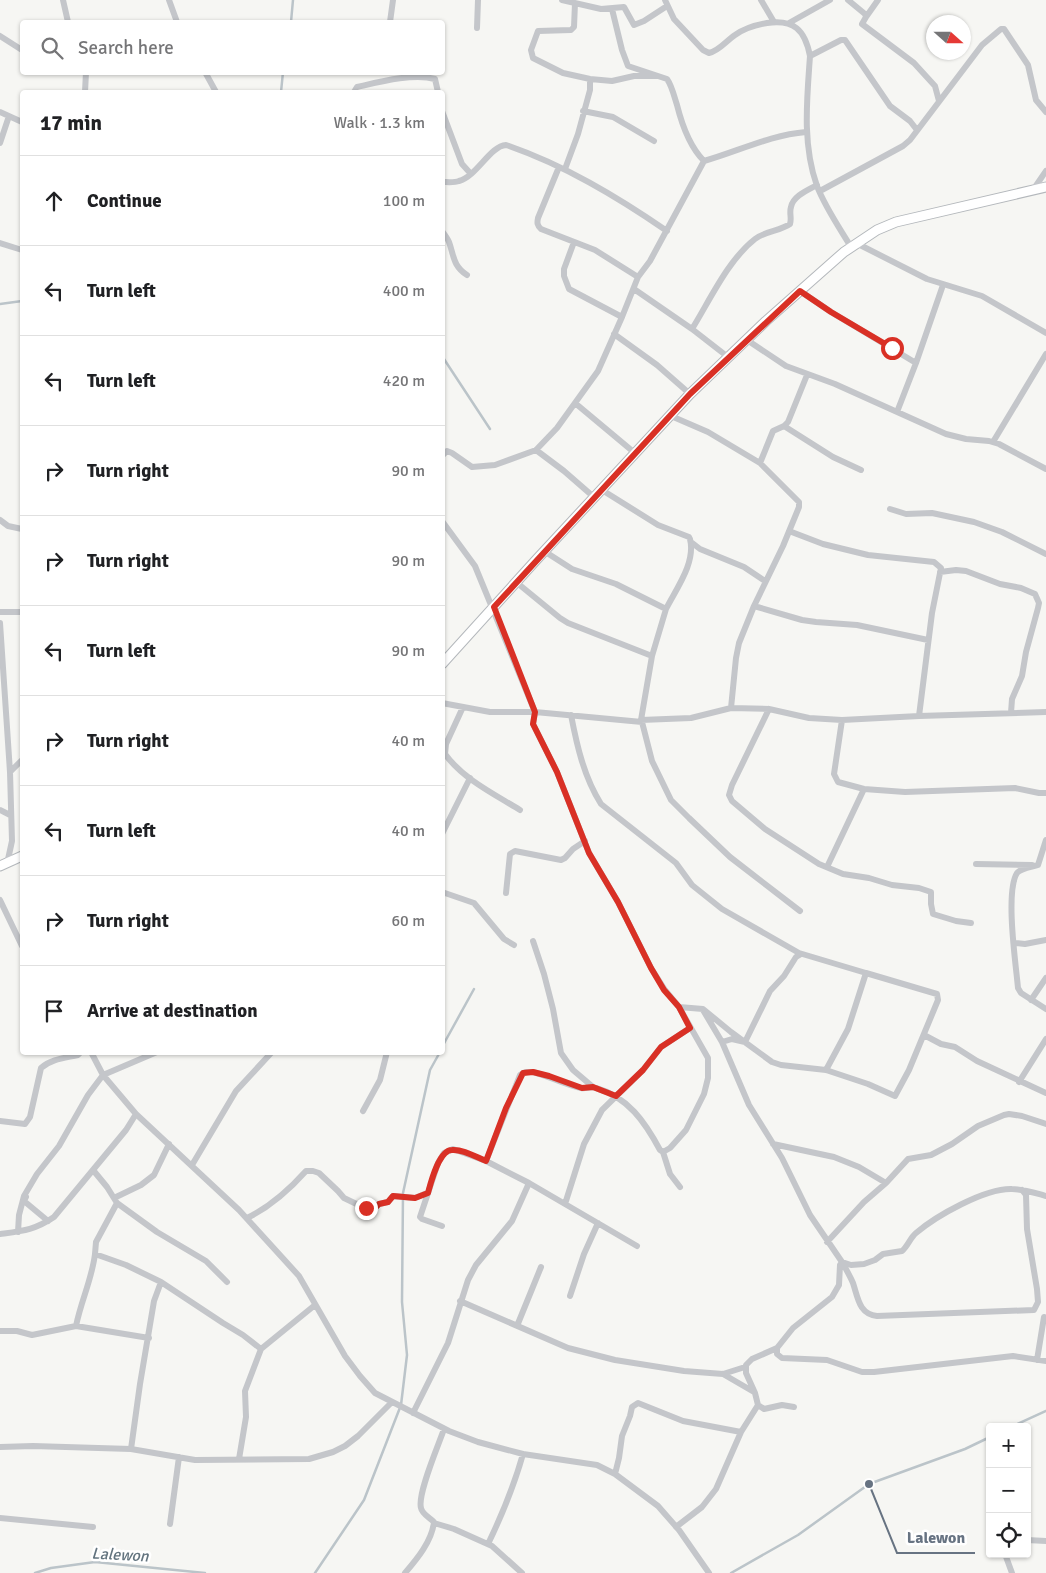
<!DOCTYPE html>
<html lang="en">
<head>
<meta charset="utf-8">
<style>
  body { margin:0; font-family:Signika,sans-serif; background:#f6f6f6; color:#202124 }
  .controls { position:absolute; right:15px; bottom:15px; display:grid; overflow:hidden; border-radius:5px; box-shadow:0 1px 4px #0004 }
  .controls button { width:45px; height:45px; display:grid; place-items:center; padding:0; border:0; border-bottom:1px solid #e0e0e0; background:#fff; color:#202124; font:25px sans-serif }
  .compass { position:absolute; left:926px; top:15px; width:45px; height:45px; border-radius:50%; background:#fff; box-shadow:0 1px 4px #0004; rotate:111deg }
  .stop { position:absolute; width:15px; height:15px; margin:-11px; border:4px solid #d93025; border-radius:50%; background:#fff }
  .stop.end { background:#d93025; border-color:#fff; box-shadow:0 1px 5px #0008 }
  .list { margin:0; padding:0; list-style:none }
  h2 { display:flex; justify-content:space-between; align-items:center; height:65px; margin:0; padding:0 20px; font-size:21px }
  h2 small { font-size:16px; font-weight:400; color:#757577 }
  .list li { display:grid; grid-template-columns:32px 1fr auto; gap:15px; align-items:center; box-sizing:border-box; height:90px; padding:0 20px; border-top:1px solid #e0e0e0 }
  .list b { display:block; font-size:19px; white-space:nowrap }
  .list em { font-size:16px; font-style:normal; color:#757577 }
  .icon { flex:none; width:28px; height:28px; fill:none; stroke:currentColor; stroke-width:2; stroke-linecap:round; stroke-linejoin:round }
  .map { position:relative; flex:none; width:1046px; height:1573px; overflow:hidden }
  .search { position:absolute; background:#fff; box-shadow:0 1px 4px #0004; left:20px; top:20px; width:425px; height:55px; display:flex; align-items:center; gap:12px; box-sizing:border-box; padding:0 18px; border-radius:5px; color:#757577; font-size:19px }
  .panel { position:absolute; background:#fff; box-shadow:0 1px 4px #0004; left:20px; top:90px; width:425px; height:965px; border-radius:5px }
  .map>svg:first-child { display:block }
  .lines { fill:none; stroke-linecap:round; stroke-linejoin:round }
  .stream { stroke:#bbc4c9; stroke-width:2.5 }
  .secondary-casing { stroke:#b4b8bc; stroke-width:11 }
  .street { stroke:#c4c6ca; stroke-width:6 }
  .secondary { stroke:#fff; stroke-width:9 }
  .route { stroke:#d93025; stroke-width:6 }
  .labels { text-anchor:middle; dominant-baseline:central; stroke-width:5; stroke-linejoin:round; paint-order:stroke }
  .water-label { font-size:16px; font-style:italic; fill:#63747f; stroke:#fff }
  .leader { fill:none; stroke:#677382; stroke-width:2 }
  .callout-dot { fill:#677382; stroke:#fff; stroke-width:2 }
  .callout-label { font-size:16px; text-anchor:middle; font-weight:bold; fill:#677382; stroke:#fff; stroke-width:5; stroke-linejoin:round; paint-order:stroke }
</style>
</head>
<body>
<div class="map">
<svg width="1046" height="1573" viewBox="0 0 1046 1573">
  <rect width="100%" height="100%" fill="#f6f6f3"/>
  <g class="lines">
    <path class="stream" d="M291 22 293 0
      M281 92 283 72
      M0 304 22 301
      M442 356 490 429
      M442 1047 474 989
      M1011 1427 1046 1411
      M35 1573 51 1568 95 1562 205 1573
      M315 1573 364 1500 401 1405 407 1355 402 1302 403 1193 430 1070 440 1052
      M731 1573 798 1535 869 1484 965 1449 990 1437"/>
    <defs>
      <path id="secondary" d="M442 664 537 559 690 394 766 321 844 252 877 230 896 222 1046 187
        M0 866 22 856"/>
    </defs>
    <use href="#secondary" class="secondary-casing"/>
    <path class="street" d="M63 0 68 22
      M169 0 177 22
      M562 0 601 9 624 7 634 25 644 21 667 6
      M665 0 674 19 703 50 709 53C719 51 726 41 735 35 745 28 755 25 767 23 794 19 805 30 810 56 807 99 802 144 817 186 825 207 839 227 851 247
      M761 0 774 22
      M848 0 865 14 866 17 862 24 914 63 935 86 939 101
      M575 3 574 27 571 30 538 31 531 50 533 58 563 73 590 79 612 81 634 76H656
      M612 9 622 50 628 66 667 79C672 86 674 96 677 105 682 125 689 146 704 161 739 151 770 135 806 132
      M866 17 878 0
      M390 22 393 0
      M789 23 830 0
      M477 28 478 0
      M0 36 22 50
      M810 56 841 40H845L890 106 910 121 917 130
      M205 72 216 92
      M85 92 86 72
      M354 92 357 87C379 82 413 73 435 79L438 92
      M442 111 462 164 471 174
      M583 111 613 117 654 141
      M0 112 22 122
      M0 143 9 116
      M559 167 538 218C537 223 537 225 541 229L595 250 638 277
      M565 169 578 134 590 90V79
      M442 182C447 182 454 183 459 181 477 176 490 146 506 145 564 165 616 196 667 231
      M1033 190 1046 171
      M820 191 903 146 910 140 982 45 1001 29H1004L1028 65 1036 100 1046 112
      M442 231C445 235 448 239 449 242 454 256 453 266 467 275
      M574 242 564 269V276L569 289 622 317
      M0 243 22 250
      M856 243 927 279 982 296 1046 333
      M634 289 692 329 728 357
      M800 291 831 312 916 363
      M692 329C710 300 728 260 755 239 765 231 780 231 790 224 792 218 789 213 791 207 793 196 808 190 817 185
      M614 334 657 365 690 394
      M747 340 786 366 835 384 946 434 966 439 989 441 999 444 1046 469
      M575 403 636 454
      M897 412 916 363 943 285
      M671 416 708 432 760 463 799 502V507L783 546 754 606 739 643 736 658 731 708
      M784 426 833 457 861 470
      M993 442 1046 354
      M536 450 564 471 595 498
      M442 456 447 451 452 453 472 467 495 465 536 450 557 428 598 371 622 317 638 277 650 261 704 161
      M760 463 773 431 784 426 788 422 807 375
      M890 509 906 514 932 513 974 522 1002 532 1046 554
      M0 520 8 526 22 529
      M442 521 475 566 535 712 533 724 557 772 589 853 618 902 651 968 665 990 679 1007 708 1058V1078L704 1094 686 1130 670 1148 663 1152
      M789 531 823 544 868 555 934 562 941 568 932 613 919 716
      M691 542 700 549 744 567 765 581
      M544 551 572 569 616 584 666 609C676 589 696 563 690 539L689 537 658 525 602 490
      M940 572 956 570 966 571 1000 584 1021 588 1035 594 1039 603 1038 608 1026 652 1022 676 1012 699 1011 713
      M516 582 560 618 568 623 652 656
      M754 606 802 620 816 622 857 625 928 640
      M0 612H22
      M0 623 10 772
      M442 703 490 712H535L642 722 641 720 691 718 731 708 769 709 809 718 842 720 919 716 1046 712
      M463 707 446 744 445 754C463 779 494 794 520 810
      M769 709 732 785 729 795 732 801 765 829 819 864 843 874 869 878 892 885 919 888 931 892V904L933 914 956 921 971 923
      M571 715C577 746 584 777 601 804L676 863 692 885 722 909 799 953 866 973
      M641 720 652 656 666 609
      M842 720 834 774 838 782 864 789 905 792 1015 788 1039 793H1046
      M642 722 652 761 671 800 689 818 730 857 800 911
      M0 810 10 815
      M442 834 470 778
      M1046 840 1038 865C1032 867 1021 868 1017 873 1005 892 1016 965 1018 988L1021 993 1046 1009
      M7 864 12 841 10 772 22 760
      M976 864 1032 865
      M827 867 864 789
      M442 892 474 903 504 939 514 945
      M506 893 510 854 515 851 561 860 565 858 573 849 585 841
      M0 900 22 946
      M533 941 544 974 553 1009 561 1053 573 1070 593 1087
      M1015 943 1025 944 1046 940
      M1031 1000 1046 978
      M679 1007 703 1009 731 1032 772 1062 781 1065 826 1070 868 1084 895 1096 909 1070 938 1000 937 994 866 973 848 1029 826 1070
      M703 1010 722 1042 749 1105 782 1158 810 1215 842 1262 840 1265 839 1285 832 1297 793 1328 777 1348 752 1359 746 1365V1373L755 1393 758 1405
      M924 1035 941 1044 955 1047 977 1061 1046 1093
      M722 1042 732 1039 745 1042 770 991 784 976 796 957 801 954
      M91 1052 103 1075 136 1114 239 1210 299 1276 345 1356 360 1376 375 1393 449 1431 478 1442 523 1454 597 1465 615 1474 658 1506 679 1530 709 1573
      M1019 1082 1046 1039
      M363 1111 380 1080 387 1052
      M0 1121 25 1124 30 1117 41 1068C51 1059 65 1058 78 1055L81 1052
      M773 1144 834 1157 859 1167 886 1183 908 1159 931 1155 952 1144 978 1126 1004 1115 1009 1114 1022 1116 1046 1124
      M486 1161 520 1075 526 1072H533C549 1076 565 1085 581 1088 586 1089 591 1086 596 1088 628 1097 645 1122 660 1150L663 1152 670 1174 680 1187
      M192 1165 236 1091 272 1052
      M93 1170 107 1187 117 1203 96 1242 95 1254 126 1265 161 1282 223 1323 243 1335 261 1349 315 1305
      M1022 1190 1026 1195 1027 1229 1037 1289 1038 1302 1034 1310 877 1316C859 1314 858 1298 853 1283 850 1276 846 1269 842 1262L851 1265 864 1264 875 1260 883 1254 902 1251C908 1246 910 1238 916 1233 936 1216 985 1188 1012 1189 1023 1189 1035 1193 1046 1196
      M26 1197 24 1201 48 1221
      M114 1198 141 1185 154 1175 169 1144
      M117 1203 157 1232 206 1261 227 1282
      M565 1204 584 1144 602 1110 643 1070 661 1047 690 1028
      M247 1218C270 1207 289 1190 306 1171H313L319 1173 338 1191 344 1198 369 1210 375 1208 379 1204 388 1202 393 1196 415 1198 427 1193
      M442 1226 422 1219 420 1217 438 1163 444 1153 453 1149 486 1161 529 1183 637 1246
      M18 1232 19 1215 24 1196 37 1174 59 1146 88 1095 103 1075 157 1052
      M0 1234C22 1231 35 1230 54 1217L126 1130 136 1114
      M827 1242 864 1202 886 1183
      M570 1296 584 1254 598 1223
      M460 1301 568 1348 615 1360 684 1371 723 1374 745 1367
      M76 1326C81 1301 92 1279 95 1254
      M517 1326 541 1267
      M0 1331H17L32 1335 76 1326 149 1338
      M777 1348V1354L782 1358 827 1360 862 1372H874L1013 1356 1046 1361
      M1037 1360 1044 1317
      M723 1374 754 1392
      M413 1413 448 1343 468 1280 476 1265 512 1221 529 1183
      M0 1447 33 1446 131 1449 195 1460 309 1459 333 1452 345 1446 358 1436 392 1402
      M131 1449 140 1384 154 1301 161 1282
      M239 1459 246 1417 245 1391 261 1349
      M615 1474 619 1458 622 1436 630 1416 632 1407 638 1403 683 1421 741 1432
      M0 1518 93 1527
      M434 1523 454 1529 492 1546 522 1573
      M170 1524 179 1457
      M676 1527 702 1507 716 1489 741 1432 758 1405 764 1409 782 1405 794 1407
      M1027 1540 1046 1541
      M488 1544C502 1515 514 1486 523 1454
      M1005 1554 1012 1573
      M405 1573C417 1559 432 1541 434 1522 430 1518 422 1514 421 1508 417 1494 439 1444 444 1429"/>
    <use href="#secondary" class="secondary"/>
  </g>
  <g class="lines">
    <path class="route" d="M366 1208 369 1210 375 1208 379 1204 388 1202 393 1196 415 1198 428 1193C431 1182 439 1150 452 1150 463 1149 476 1157 486 1161L506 1108 523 1073 533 1072 549 1076 582 1088 593 1087 616 1096 643 1070 661 1047 690 1028 679 1007 664 990 651 968 618 902 589 853 557 772 533 724 535 712 494 607 690 394 800 291 831 312 892 348"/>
  </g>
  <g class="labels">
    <g class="water-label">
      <text transform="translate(120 1555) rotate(3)">Lalewon</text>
    </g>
  </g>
  <path class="leader" d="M869 1484L897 1553H975"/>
  <circle class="callout-dot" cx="869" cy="1484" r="5"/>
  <g class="callout-label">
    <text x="936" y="1543">Lalewon</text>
  </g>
</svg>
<div class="controls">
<button>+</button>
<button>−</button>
<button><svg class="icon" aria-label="locate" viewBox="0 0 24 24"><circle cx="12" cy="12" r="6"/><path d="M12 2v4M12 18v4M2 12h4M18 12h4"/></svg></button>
</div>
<svg class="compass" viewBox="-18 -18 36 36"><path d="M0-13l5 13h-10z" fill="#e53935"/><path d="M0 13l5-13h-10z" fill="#757577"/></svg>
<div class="stop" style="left:892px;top:348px"></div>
<div class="stop end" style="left:366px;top:1208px"></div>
<div class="search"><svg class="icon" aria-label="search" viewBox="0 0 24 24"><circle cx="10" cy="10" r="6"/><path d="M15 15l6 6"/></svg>Search here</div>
<section class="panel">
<h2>17 min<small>Walk · 1.3 km</small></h2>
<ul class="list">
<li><svg class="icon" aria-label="ahead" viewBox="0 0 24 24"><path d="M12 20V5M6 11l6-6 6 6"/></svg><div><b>Continue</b></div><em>100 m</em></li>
<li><svg class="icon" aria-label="left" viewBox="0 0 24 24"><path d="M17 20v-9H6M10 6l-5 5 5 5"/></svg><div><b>Turn left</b></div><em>400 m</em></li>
<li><svg class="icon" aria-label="left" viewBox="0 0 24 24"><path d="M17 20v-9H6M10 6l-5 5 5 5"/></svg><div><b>Turn left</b></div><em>420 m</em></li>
<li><svg class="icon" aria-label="right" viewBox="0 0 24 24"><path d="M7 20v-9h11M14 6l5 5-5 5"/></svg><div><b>Turn right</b></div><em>90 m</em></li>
<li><svg class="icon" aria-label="right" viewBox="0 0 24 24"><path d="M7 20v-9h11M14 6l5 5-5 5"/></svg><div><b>Turn right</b></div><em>90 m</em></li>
<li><svg class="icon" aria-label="left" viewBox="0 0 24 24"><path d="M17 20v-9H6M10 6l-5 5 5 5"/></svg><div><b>Turn left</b></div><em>90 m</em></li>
<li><svg class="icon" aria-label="right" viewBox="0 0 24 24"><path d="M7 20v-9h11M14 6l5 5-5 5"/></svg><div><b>Turn right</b></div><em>40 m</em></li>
<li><svg class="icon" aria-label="left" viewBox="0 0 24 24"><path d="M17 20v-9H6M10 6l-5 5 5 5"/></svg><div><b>Turn left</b></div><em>40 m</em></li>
<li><svg class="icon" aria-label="right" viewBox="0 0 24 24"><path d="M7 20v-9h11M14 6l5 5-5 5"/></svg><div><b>Turn right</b></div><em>60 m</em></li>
<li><svg class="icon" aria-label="arrive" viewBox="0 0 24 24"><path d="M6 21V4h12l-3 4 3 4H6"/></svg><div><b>Arrive at destination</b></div></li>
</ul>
</section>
</div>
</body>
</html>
